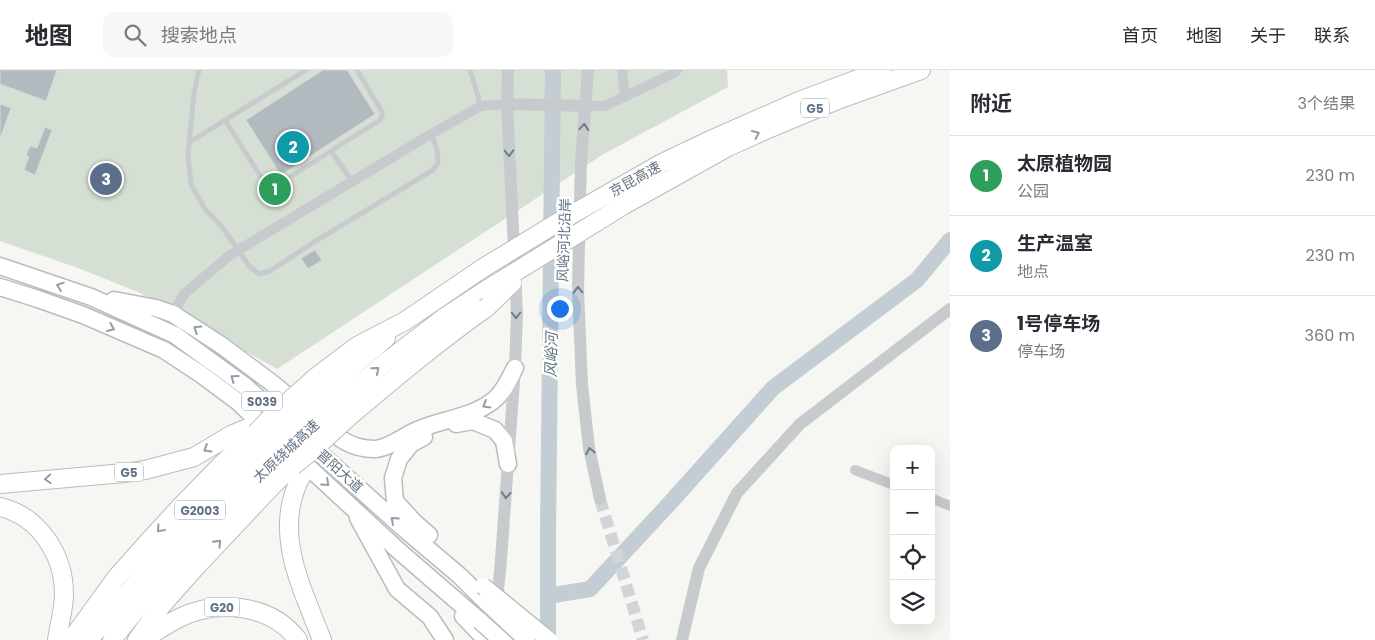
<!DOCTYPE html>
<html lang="zh">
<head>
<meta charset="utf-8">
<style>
  body { margin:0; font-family:Poppins,"Noto Sans SC",sans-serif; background:#f7f7f7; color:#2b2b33 }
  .controls { position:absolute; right:15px; bottom:15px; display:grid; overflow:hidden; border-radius:10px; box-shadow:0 5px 20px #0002 }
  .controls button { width:45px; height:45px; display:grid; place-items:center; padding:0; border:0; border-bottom:1px solid #e1e1e2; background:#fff; color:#2b2b33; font:25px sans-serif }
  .you { position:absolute; left:559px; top:238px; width:18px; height:18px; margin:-12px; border:4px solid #fff; border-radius:50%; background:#1a73e8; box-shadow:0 0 0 8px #1a73e833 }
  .badge { display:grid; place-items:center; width:32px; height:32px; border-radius:50%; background:#0f766e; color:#fff; font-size:16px; font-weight:700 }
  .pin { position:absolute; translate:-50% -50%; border:2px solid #fff; box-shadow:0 1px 5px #0006 }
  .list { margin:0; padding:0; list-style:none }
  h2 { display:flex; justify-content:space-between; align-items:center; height:65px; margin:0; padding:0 20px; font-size:21px }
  h2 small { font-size:16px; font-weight:400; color:#7c7c81 }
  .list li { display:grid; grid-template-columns:32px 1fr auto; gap:15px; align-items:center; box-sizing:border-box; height:80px; padding:0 20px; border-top:1px solid #e1e1e2 }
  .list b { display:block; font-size:19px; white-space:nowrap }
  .list p { margin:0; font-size:16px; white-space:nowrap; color:#7c7c81 }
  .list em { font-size:16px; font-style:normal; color:#7c7c81 }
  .icon { flex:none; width:28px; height:28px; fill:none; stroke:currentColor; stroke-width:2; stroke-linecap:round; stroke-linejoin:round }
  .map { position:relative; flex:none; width:950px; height:570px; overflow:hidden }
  header { display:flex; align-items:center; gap:30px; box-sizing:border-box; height:70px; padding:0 25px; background:#fff; border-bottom:1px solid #e1e1e2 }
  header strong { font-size:24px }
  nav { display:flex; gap:28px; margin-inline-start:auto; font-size:18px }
  .search { width:350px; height:45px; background:#f7f7f7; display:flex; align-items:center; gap:12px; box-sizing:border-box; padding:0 18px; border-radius:10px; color:#7c7c81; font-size:19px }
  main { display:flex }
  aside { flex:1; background:#fff }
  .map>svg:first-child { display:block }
  .green { fill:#d6dfd3 }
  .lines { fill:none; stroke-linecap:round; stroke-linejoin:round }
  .river { stroke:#c3cdd3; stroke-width:16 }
  .building { fill:#b2b9bf; stroke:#d7d8d5 }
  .tertiary-tunnel { stroke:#d1d5d7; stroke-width:12; stroke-dasharray:12 6; stroke-linecap:butt }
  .trunk-casing { stroke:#b9bcbf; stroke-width:19 }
  .motorway-casing { stroke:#b9bcbf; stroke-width:20 }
  .service { stroke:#c8cbce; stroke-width:5 }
  .minor { stroke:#c8cbce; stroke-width:10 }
  .tertiary { stroke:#c8cbce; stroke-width:12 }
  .trunk { stroke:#fff; stroke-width:16 }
  .motorway { stroke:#fff; stroke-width:18 }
  .trunk-bridge-casing { stroke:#b9bcbf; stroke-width:19; stroke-linecap:butt }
  .motorway-bridge-casing { stroke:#b9bcbf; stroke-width:20; stroke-linecap:butt }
  .trunk-bridge { stroke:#fff; stroke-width:16 }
  .motorway-bridge { stroke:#fff; stroke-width:18 }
  .oneway { stroke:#6c7c8e }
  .oneway2 { stroke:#919dab }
  .labels { text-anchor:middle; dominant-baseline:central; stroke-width:5; stroke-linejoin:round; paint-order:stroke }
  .shield { fill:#fff; stroke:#919dab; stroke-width:1 }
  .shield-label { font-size:12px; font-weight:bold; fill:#627387 }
  .street-label { font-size:14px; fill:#627387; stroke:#fff }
  .water-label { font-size:15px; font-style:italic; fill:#5e7683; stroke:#fff }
</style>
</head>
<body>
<header>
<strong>地图</strong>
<div class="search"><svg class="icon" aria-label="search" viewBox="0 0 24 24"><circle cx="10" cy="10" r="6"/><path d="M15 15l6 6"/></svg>搜索地点</div>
<nav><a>首页</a><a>地图</a><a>关于</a><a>联系</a></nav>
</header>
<main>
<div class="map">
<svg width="950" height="570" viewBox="0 0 950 570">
  <rect width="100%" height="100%" fill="#f6f6f2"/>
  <path class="green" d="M0 0H727L728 17 602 85 277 299 138 222 78 198 0 171Z"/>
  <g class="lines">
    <path class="river" d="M548 526 590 519 669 434 773 318 917 210 950 170
      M548 570V465L553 0"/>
  </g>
  <path class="building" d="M0 0H57L46 31 0 14Z
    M323 0H347L375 44 281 105 246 50Z
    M0 34 11 38 1 66H0Z
    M45 57 52 60 35 105 24 100 29 87 26 86 30 76 37 78Z
    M315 180 322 190 308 199 301 188Z"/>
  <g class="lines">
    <path class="tertiary-tunnel" d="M600 429 643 570"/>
    <defs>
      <path id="trunk" d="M0 196 91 227 175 265 245 316 402 457 460 506 483 529
        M0 217 38 229 83 245 164 280 199 303 237 331 272 364
        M114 230 156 238 173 244 221 275 272 313 302 338
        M456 354 473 351 495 360 504 371 508 394
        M323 355C338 368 352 379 374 379 386 379 398 370 409 364 436 349 469 350 494 330 504 322 509 309 515 298
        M424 367 411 374 399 389 393 408 395 431 414 452 429 465
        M292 382 399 481 480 551
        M358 448 397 519 430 547 445 570
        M463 546 486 570"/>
      <path id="motorway" d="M618 118 662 93 706 72 799 31 882 0
        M624 135 728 77 768 59 840 29 921 0
        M315 308 357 276 405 251 483 198
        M327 319 386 268
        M339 332 385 293 445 247 486 220
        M351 345C395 308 439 271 486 238
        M302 405C271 461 302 517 322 570
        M0 414 124 403 145 400 194 387 231 365 250 357
        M0 437C39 446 64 485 64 524 64 539 59 555 57 570
        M71 570 116 508 148 472 182 435 221 395 256 363
        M89 570C144 500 204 435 268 373
        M112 570C163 504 220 444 280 386
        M137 570 162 535 195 498 273 415 293 396
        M143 570C155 562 167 554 179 548 218 529 271 534 298 570"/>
    </defs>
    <use href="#trunk" class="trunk-casing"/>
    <use href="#motorway" class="motorway-casing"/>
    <path class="service" d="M199 0 194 23 188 85 191 114 205 139 223 158 249 196 259 204 270 201 314 172 433 100 438 93 437 79 431 64
      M470 0 481 36
      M225 50 264 112 270 115 279 114 380 50 382 46V42L357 0
      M190 72 306 0
      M331 81 352 111"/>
    <path class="minor" d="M622 0 625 27
      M586 36H605L672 4 677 0
      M173 244 184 224 230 185 431 64 481 36 507 34
      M855 400 894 415
      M931 428 950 436"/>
    <path class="tertiary" d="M588 0 581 90 578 219 582 315 589 378 600 429
      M507 34 586 36
      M492 570 500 502 515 298 517 243 507 34 508 0
      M682 570 699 498 737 423 800 354 950 239"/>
    <use href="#trunk" class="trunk"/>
    <use href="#motorway" class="motorway"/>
    <defs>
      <path id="trunk-bridge" d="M483 516 549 570
        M485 531 527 570
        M480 551 501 570"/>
      <path id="motorway-bridge" d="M483 198 550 157 618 118
        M486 220 624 135
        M486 238 512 213
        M256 363 271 347 315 308
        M268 373 327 319
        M280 386 339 332
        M293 396 313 380 351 345"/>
    </defs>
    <use href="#trunk-bridge" class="trunk-bridge-casing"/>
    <use href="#motorway-bridge" class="motorway-bridge-casing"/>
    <use href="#trunk-bridge" class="trunk-bridge"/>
    <use href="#motorway-bridge" class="motorway-bridge"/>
  </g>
  <defs><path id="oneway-chevron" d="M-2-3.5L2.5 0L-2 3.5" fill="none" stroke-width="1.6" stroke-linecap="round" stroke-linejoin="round" transform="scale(1.25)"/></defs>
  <g class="oneway">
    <use href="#oneway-chevron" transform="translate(584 57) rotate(-85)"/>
    <use href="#oneway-chevron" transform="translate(509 83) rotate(88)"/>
    <use href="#oneway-chevron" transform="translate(578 220) rotate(-91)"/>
    <use href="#oneway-chevron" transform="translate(516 245) rotate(90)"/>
    <use href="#oneway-chevron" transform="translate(590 381) rotate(-101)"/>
    <use href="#oneway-chevron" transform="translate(506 425) rotate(94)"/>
  </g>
  <g class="oneway2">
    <use href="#oneway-chevron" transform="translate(756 64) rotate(-25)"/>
    <use href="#oneway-chevron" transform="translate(60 216) rotate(-161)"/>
    <use href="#oneway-chevron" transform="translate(111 258) rotate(23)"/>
    <use href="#oneway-chevron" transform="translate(197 259) rotate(-148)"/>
    <use href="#oneway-chevron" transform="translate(376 300) rotate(-41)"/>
    <use href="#oneway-chevron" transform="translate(234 308) rotate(-144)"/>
    <use href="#oneway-chevron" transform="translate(486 335) rotate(149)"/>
    <use href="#oneway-chevron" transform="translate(207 379) rotate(149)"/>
    <use href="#oneway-chevron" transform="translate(48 409) rotate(177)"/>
    <use href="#oneway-chevron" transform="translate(326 413) rotate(42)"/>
    <use href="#oneway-chevron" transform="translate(394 450) rotate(-138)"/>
    <use href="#oneway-chevron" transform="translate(160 459) rotate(132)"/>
    <use href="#oneway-chevron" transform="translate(218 473) rotate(-47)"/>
  </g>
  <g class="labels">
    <g class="shield">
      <rect x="801" y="28.5" width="28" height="19" rx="4"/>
      <rect x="242" y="321.5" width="40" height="19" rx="4"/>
      <rect x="115" y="392.5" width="28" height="19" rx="4"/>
      <rect x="175" y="430.5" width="50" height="19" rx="4"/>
      <rect x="204.5" y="527.5" width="35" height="19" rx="4"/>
    </g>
    <g class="shield-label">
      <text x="815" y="38">G5</text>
      <text x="262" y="331">S039</text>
      <text x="129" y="402">G5</text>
      <text x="200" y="440">G2003</text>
      <text x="222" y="537">G20</text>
    </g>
    <g class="street-label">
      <text transform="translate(635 109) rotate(-29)">京昆高速</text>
      <text transform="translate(564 170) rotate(-88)">风峪河北沿岸</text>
      <text transform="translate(286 381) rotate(-43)">太原绕城高速</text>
      <text transform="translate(340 401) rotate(42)">晋阳大道</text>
    </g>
    <g class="water-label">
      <text transform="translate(551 285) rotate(-89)">风峪河</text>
    </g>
  </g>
</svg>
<div class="controls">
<button>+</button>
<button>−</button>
<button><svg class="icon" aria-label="locate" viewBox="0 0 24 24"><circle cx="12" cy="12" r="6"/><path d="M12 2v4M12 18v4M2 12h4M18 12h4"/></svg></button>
<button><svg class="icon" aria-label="layers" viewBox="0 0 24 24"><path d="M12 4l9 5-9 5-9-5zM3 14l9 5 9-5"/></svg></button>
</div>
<div class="you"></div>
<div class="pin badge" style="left:275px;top:119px;background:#2e9e5b">1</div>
<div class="pin badge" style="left:293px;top:77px;background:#0f9aa8">2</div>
<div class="pin badge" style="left:106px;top:109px;background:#5c6f8a">3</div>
</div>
<aside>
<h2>附近<small>3个结果</small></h2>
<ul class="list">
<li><span class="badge" style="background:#2e9e5b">1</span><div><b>太原植物园</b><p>公园</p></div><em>230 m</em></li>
<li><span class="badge" style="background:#0f9aa8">2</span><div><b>生产温室</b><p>地点</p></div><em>230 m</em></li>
<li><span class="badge" style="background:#5c6f8a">3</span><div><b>1号停车场</b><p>停车场</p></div><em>360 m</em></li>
</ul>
</aside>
</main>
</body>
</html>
